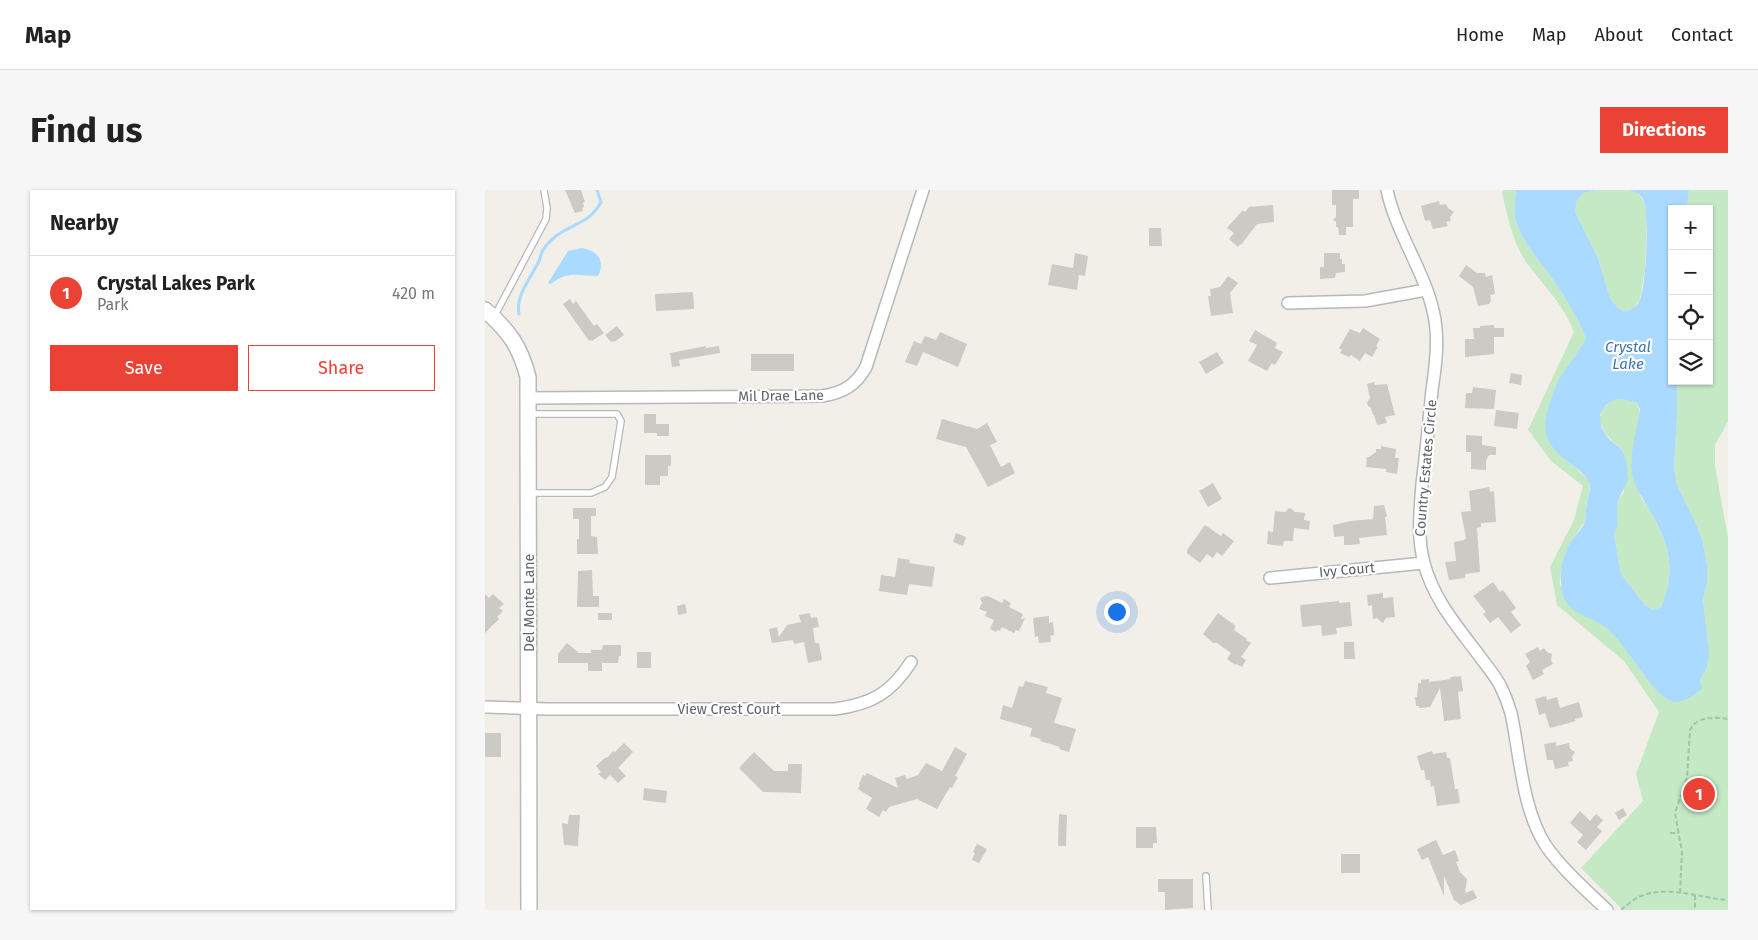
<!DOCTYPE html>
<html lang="en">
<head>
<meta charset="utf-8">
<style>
  body { margin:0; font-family:"Fira Sans",sans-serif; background:#f6f6f6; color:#222 }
  .controls { position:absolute; right:15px; top:15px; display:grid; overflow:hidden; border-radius:0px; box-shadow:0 1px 4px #0004 }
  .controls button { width:45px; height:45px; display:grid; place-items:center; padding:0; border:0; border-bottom:1px solid #e0e0e0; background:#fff; color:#222; font:25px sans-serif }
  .you { position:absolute; left:631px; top:421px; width:18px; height:18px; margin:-12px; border:4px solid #fff; border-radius:50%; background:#1a73e8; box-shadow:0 0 0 8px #1a73e833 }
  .badge { display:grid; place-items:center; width:32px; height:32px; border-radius:50%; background:#ea4335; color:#fff; font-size:16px; font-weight:700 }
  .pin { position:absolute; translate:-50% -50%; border:2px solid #fff; box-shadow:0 1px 5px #0006 }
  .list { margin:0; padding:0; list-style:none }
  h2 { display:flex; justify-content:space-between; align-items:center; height:65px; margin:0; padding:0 20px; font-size:21px }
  h2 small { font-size:16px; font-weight:400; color:#767676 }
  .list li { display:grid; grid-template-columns:32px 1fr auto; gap:15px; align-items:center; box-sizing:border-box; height:75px; padding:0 20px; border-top:1px solid #e0e0e0 }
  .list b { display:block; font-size:19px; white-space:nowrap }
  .list p { margin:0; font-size:16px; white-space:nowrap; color:#767676 }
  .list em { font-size:16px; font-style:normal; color:#767676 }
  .actions { display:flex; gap:10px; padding:15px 20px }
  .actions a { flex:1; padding:11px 0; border:1px solid #ea4335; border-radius:0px; text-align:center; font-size:18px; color:#ea4335 }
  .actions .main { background:#ea4335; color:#fff }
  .icon { flex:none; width:28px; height:28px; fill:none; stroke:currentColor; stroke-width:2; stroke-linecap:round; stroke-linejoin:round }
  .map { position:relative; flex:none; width:1243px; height:720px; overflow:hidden; border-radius:0px }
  header { display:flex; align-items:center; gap:30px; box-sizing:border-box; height:70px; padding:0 25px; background:#fff; border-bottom:1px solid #e0e0e0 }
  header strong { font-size:24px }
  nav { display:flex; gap:28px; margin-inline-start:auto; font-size:18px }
  .intro { display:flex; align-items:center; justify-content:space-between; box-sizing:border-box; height:120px; padding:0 30px }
  h1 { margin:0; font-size:35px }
  .button { padding:12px 22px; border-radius:0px; background:#ea4335; color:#fff; font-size:18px; font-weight:700 }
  main { display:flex; gap:30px; padding:0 30px }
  aside { flex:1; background:#fff; border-radius:0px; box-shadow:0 1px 4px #0004 }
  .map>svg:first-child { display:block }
  .green { fill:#c5e8c5 }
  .water { fill:#aadaff; fill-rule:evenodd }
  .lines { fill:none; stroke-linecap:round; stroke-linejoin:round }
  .stream { stroke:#aadaff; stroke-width:3 }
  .building { fill:#cccac5 }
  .lane-casing { stroke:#b5b8bc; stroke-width:8 }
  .street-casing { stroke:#b5b8bc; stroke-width:14 }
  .secondary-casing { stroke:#b6babf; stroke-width:18 }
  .path { stroke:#9cc7a9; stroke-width:2; stroke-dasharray:5 2.5; stroke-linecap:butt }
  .lane { stroke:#fff; stroke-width:5.5 }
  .street { stroke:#fff; stroke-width:11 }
  .secondary { stroke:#fff; stroke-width:15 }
  .labels { text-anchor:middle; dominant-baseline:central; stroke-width:4.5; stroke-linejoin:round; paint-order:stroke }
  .street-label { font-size:14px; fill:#5f6368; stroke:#fff }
  .water-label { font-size:15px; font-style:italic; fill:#4174aa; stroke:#fff }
</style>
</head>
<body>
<header>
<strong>Map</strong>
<nav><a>Home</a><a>Map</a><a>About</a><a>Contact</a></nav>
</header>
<div class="intro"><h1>Find us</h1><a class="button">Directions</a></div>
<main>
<aside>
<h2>Nearby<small></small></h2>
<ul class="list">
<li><span class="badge">1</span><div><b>Crystal Lakes Park</b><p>Park</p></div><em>420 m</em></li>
</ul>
<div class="actions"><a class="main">Save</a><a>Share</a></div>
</aside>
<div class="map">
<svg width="1243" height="720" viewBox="0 0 1243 720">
  <rect width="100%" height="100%" fill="#f1efe8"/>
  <path class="green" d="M1018 0H1031C1030 10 1028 21 1031 31 1037 50 1050 66 1062 81 1077 102 1091 124 1101 148L1095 160 1077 184 1080 269 1103 289 1105 298 1101 314 1100 332 1088 348 1080 364 1076 381 1075 394 1085 417 1123 438 1137 452 1159 485 1197 511 1215 491 1222 477 1223 452 1218 409 1222 393V375L1218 352 1212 336 1192 295 1189 278 1192 228V191H1224V19H1202L1204 0H1243V231L1230 255V276L1243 348V720H1138L1096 678 1158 611 1151 584 1174 522 1139 471 1072 415 1065 377 1089 330 1098 296 1066 271 1043 240 1089 142C1079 115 1058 95 1041 72 1027 51 1023 27 1017 3Z
    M1113 0H1142L1151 2 1158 10 1162 24 1160 79 1155 110 1149 118 1141 122 1133 118 1125 108 1113 68 1090 22 1092 10 1099 3Z
    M1130 209 1142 210 1152 213C1159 225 1147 253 1148 269 1148 279 1150 294 1154 303 1156 309 1161 314 1164 319 1184 353 1192 381 1176 417L1168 420 1160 415 1136 384 1129 345 1133 335 1132 322 1133 311 1139 302 1136 259C1117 243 1103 225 1130 209Z"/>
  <path class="water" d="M1031 0H1113L1099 3 1092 10 1090 22 1113 68 1125 108 1133 118 1141 122C1147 119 1153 116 1155 110 1161 95 1165 22 1158 9 1154 3 1148 1 1142 0H1204L1202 19H1187V191H1192V228L1189 278 1192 295 1212 336 1218 352 1222 375V393L1218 409 1224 463 1222 477 1215 491 1217 498C1209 506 1195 516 1184 510 1165 501 1143 457 1125 441 1111 427 1084 426 1078 405 1073 386 1077 363 1089 347 1093 342 1098 338 1100 332 1101 326 1100 319 1102 313 1102 308 1105 303 1105 298 1105 287 1095 281 1087 275 1059 254 1054 240 1067 207 1070 199 1073 190 1078 183 1086 171 1095 161 1101 148 1091 124 1077 102 1062 81 1050 66 1037 50 1031 31 1028 21 1030 10 1031 0ZM1131 209 1142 210 1152 213 1155 219C1152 240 1143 266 1148 288 1151 300 1158 308 1164 319 1184 352 1192 381 1176 417L1168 420 1160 415 1136 384 1129 345 1133 335 1132 322 1133 311 1143 290 1141 269 1136 259 1124 249 1116 237 1115 224 1121 215Z
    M97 58C112 61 121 70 113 86 94 86 83 80 66 94L63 93 83 61Z"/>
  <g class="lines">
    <path class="stream" d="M34 124C30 106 47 86 54 71 56 67 56 63 58 60 61 55 66 50 71 46 89 33 105 33 116 12L112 0"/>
  </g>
  <path class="building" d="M80 0H96L100 12H98L99 17 97 18 98 21 90 23Z
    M847 0H874V9H868V37H861V45H854L853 37H851V32L848 30 851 27V15H847Z
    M954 11 955 15 961 14 963 18 969 22 965 27 966 31 961 32 963 36 948 39 945 30 940 31 936 16Z
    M788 15 789 32 772 34 756 55 755 54 753 57 744 49 749 43 742 38 758 20 760 22 764 17Z
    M664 38H676L677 56H664Z
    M590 63 603 66 600 86 594 85 592 100 563 95 567 74 588 78Z
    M839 63H855V69H857V74H860V82L851 83 850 88 835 89V77H839Z
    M981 75 992 83H1000L1001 87 1007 85 1010 104 1005 105 1006 111 1004 114 993 116 988 97 974 86Z
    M743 86 753 93 745 103 748 123 726 126 723 106H726L725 99 735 97Z
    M208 102 209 119 171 121 170 104Z
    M85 109 88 114 91 111 109 136 112 134 119 143 107 151 106 150 104 151 78 114Z
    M1009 135V138H1019V147H1009V164L980 167V149H989L988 138H995V136Z
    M132 136 139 145 129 152 128 151 126 152 120 145Z
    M878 138 895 149 891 156 893 157 887 167 880 163 875 171 866 165 864 167 855 163 857 160 854 158 865 139 875 143Z
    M770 140 792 153 790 158 798 162 790 175 787 173 782 181 763 171 772 155 764 151Z
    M455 142 482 154 473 177 438 162 432 176 420 172 429 151 436 154 440 146 451 150Z
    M221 156V158L234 156 235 163 194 170 195 176 187 177 185 163Z
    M732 162 739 173 721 184 714 172Z
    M266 164H309V181H266Z
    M1026 183 1037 185 1036 195 1024 193Z
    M889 192 890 195 902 194 910 225 900 227 902 233 892 235 889 225H888L886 218 883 216 882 213 885 208 882 194Z
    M988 197 1011 200 1009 219 980 218 981 203H987Z
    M1011 220 1034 223 1032 239 1009 236Z
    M159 224H171V234H184V246H172V243H159Z
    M457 229 492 239 502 233 512 252 505 255 516 277 525 272 530 283 503 297 481 257 451 249Z
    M981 245 997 246V255L1011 257V265H1004L1001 271V280L986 279V262H981Z
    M896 256 911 259 910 268H914L912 284 901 282V279L881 277 882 267H884L891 262V259H896Z
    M160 265H186V276H183V286H175V295H160Z
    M728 293 737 309 723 317 714 301Z
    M1004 297 1005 302 1009 301 1011 332 996 333V337L992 338 995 382 980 384V388L964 390 960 372 971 371 969 352 979 350 981 348 976 322 986 321 984 301Z
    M899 315 902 326 900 327 902 345 874 348 875 354 865 355H859V346L849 347 848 335 866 331 888 329 889 316Z
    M88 318H111V326H106V346L112 347 113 364H92V349H94V329H88Z
    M804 318 807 319 810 322 820 323 819 330 825 331 824 340 809 338 808 351H799L798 356 782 354 783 341 788 342 790 321 800 322Z
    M720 335 736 346 738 343 749 351 737 366 732 362 728 368 722 364 715 373 702 363V360Z
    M471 343 481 347 478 356 468 352Z
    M413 368 425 370 424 373 450 377 447 397 424 394 422 405 394 401 396 385 410 387Z
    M107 380 108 406H114V417H92L93 381Z
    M1008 392 1015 402 1018 400 1031 418 1026 422 1036 435 1026 443 1013 427 1005 433 998 424 1001 422 988 406Z
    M898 403V408L908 407 910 427 901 428 898 433 892 428 888 429 887 415 883 416 882 405Z
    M0 404 4 408 8 404 19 414 14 418 18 421 12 427 14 429 0 443Z
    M501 406 505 407 517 413 519 409 526 413 524 417 538 424 536 429 540 428 534 441 531 440 529 443 517 437 515 441 512 440 511 442 505 439 509 430 500 426 502 422 494 419 497 413 495 408Z
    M854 411V413L865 412 867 436 851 438 852 444 837 446 836 435 817 437 815 415Z
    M200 414 202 423 193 425 192 416Z
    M113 423H127V430H113Z
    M325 423 326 428 332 427 334 437 328 438 330 453H334L337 470 323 473 319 452 309 454 308 450 287 453 284 439 292 437 294 447 302 435 316 432 314 425Z
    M733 423 751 436 749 440 762 449 761 450 766 453 756 467 761 470 757 477 751 474 750 475 742 469 746 463 732 453H728L718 444Z
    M564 426V433L568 432 569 445 565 446 566 452 554 453 553 446 550 447 548 428Z
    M859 452H869L870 469H859Z
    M82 453 94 463H106V460H117L118 455H136V466H134L133 473H117V481H103V473H73V464Z
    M1053 457 1055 461 1059 458 1062 462 1067 464 1066 471 1068 474 1057 480 1059 484 1048 490 1041 476 1045 472 1040 464Z
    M152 462H166V478H152Z
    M976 486 978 501 973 502 976 529 959 531 955 498 945 517 934 518V516H931L930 507H932L933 493H936V490L944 489V492L966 489 965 487Z
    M540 491 563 497 561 503 577 508 569 533 591 539 584 562 574 559 575 557 555 551 556 549 545 546 547 538 515 529 518 515 527 518 534 496 538 497Z
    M1061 506 1062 510 1072 507 1075 518 1094 512 1098 527 1090 529 1091 531 1065 538 1060 523 1054 525 1050 509Z
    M0 543H16V567H0Z
    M1071 552V556L1084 553 1085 559 1090 562 1087 567 1088 571 1083 572 1084 576 1070 579 1068 570H1062L1059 554Z
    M139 553 148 562 133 578 141 586 133 593 125 585 120 590 113 584 116 582 111 576 121 567 122 568 128 561 130 562Z
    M470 557 482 564 470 586 473 587 467 598 465 597 452 619 432 609 404 617 401 622 398 620 394 627 381 619 387 608 373 599 375 595 374 594 378 585 380 586 382 583 413 598 410 588 420 585 422 589 433 585 441 573 457 581Z
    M947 561 948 564 961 562 962 568H965L970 599H973L975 613 952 616 949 596 946 597 945 590H941L939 580H936L932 566Z
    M269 562 289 581H303V574H317L316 603 278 602 254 578Z
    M159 598 182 601 181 613 158 610Z
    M1138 618 1142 625 1134 630 1130 623Z
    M1095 621 1105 631 1111 624 1118 630 1112 637 1117 641 1101 660 1092 652 1098 645 1085 633Z
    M574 624 582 625 581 656H573Z
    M84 625H95L93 656 79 655 77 633 83 634Z
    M651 637H671L672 653H668V658H651Z
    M951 650 958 665 970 660 974 671 971 672 975 682 982 689 980 703 988 700 992 708 976 715 969 710 959 686V706L943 667 937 670 932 659Z
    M492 654 502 659 494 673 487 670 490 663 488 662Z
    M856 664H875V683H856Z
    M673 689H708V718L680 720V702H673Z"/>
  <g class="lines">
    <defs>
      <path id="lane" d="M9 127 61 29 62 18 59 0
        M44 303H106L120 297 127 287 136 231 132 224H44
        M721 686 723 720"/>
      <path id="street" d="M902 0C912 48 947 90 951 139 953 159 950 180 947 200 944 231 941 263 937 294 935 321 932 347 939 373 948 408 971 435 993 464 1000 474 1009 484 1015 495 1019 503 1023 513 1026 523 1035 565 1037 619 1061 656 1078 680 1101 700 1122 720
        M803 113 880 111 941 100
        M43 208 337 206C358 203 371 195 381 177L438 0
        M785 388 939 373
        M0 517 62 519H350C387 514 406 503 426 472"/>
      <path id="secondary" d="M0 120C24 141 35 156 43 187L44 720"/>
    </defs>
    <use href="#lane" class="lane-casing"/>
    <use href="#street" class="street-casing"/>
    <use href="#secondary" class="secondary-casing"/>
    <path class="path" d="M1185 643H1193
      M1195 703 1197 662 1190 623 1202 588 1205 540C1212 526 1229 527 1243 529
      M1210 705V720
      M1136 720C1142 715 1148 709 1156 706 1183 695 1215 708 1243 710"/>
    <use href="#lane" class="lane"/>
    <use href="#street" class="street"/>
    <use href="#secondary" class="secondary"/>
  </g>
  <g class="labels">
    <g class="street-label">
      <text transform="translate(296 206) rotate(-1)">Mil Drae Lane</text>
      <text transform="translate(941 278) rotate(-85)">Country Estates Circle</text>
      <text transform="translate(862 380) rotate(-5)">Ivy Court</text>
      <text transform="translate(44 413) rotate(-90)">Del Monte Lane</text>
      <text x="244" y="519">View Crest Court</text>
    </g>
    <g class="water-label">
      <text x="1143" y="157">Crystal<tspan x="1143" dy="17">Lake</tspan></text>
    </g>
  </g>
</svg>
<div class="controls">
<button>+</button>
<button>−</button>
<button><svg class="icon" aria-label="locate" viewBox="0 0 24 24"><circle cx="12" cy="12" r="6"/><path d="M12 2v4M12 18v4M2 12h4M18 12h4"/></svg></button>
<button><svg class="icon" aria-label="layers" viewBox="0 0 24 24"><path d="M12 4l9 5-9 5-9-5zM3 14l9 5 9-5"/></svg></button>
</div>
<div class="you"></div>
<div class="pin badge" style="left:1214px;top:604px">1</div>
</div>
</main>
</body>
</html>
